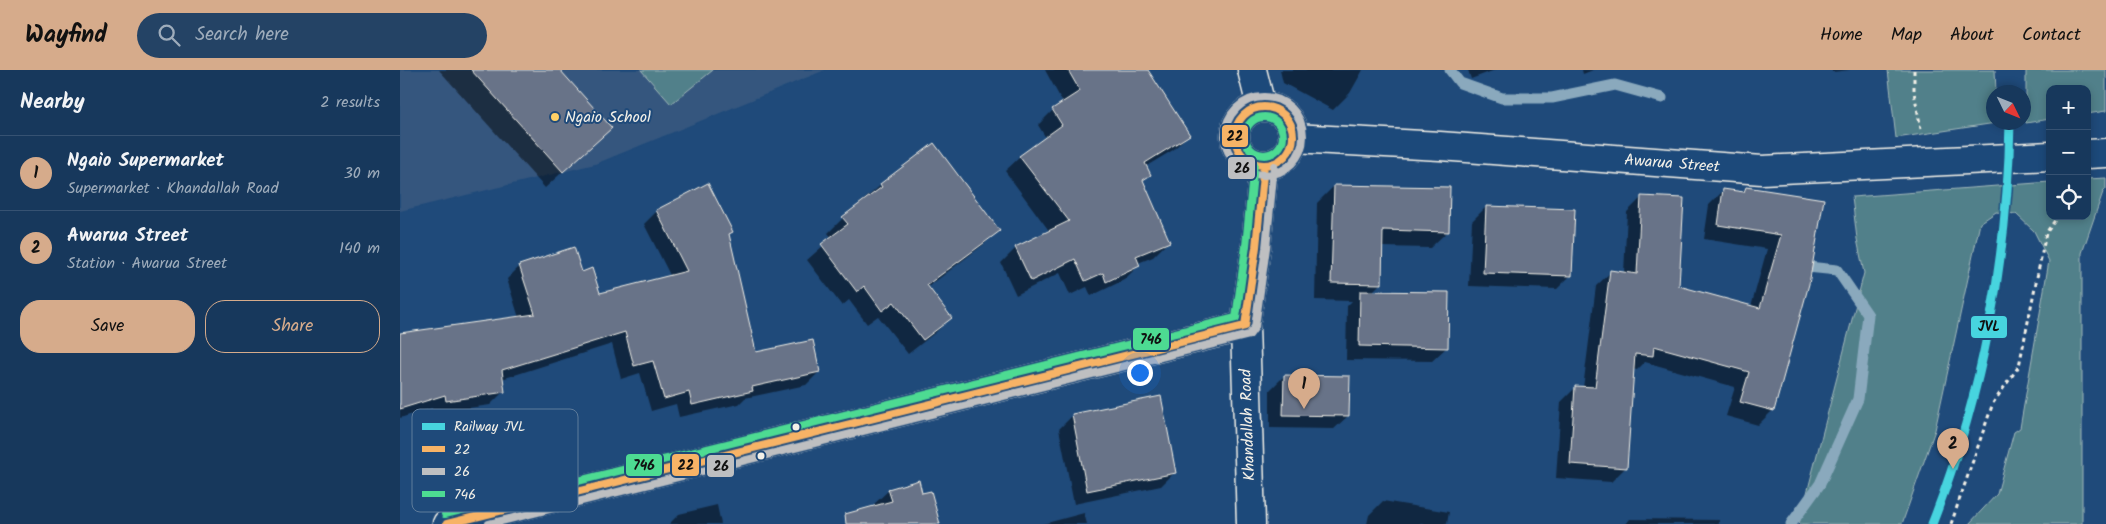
<!DOCTYPE html>
<html lang="en">
<head>
<meta charset="utf-8">
<style>
  body { margin:0; font-family:Kalam,sans-serif; background:#244365; color:#f1f3f6 }
  .controls { position:absolute; right:15px; top:15px; display:grid; overflow:hidden; border-radius:10px; box-shadow:0 2px 8px #0003 }
  .controls button { width:45px; height:45px; display:grid; place-items:center; padding:0; border:0; border-bottom:1px solid #365272; background:#17385c; color:#f1f3f6; font:25px sans-serif }
  .compass { position:absolute; left:1586px; top:15px; width:45px; height:45px; border-radius:50%; background:#17385c; box-shadow:0 2px 8px #0003; rotate:133deg }
  .you { position:absolute; left:739px; top:302px; width:18px; height:18px; margin:-12px; border:4px solid #fff; border-radius:50%; background:#1a73e8; box-shadow:0 0 0 8px #1a73e833 }
  .badge { display:grid; place-items:center; width:32px; height:32px; border-radius:50%; background:#d6ab8b; color:#111; font-size:16px; font-weight:700 }
  .pin { position:absolute; translate:-50% -41px; filter:drop-shadow(0 1px 2px #0008) }
  .pin::after { content:''; position:absolute; top:26px; width:18px; height:15px; background:inherit; clip-path:polygon(0 0,100% 0,50% 100%) }
  .list { margin:0; padding:0; list-style:none }
  h2 { display:flex; justify-content:space-between; align-items:center; height:65px; margin:0; padding:0 20px; font-size:21px }
  h2 small { font-size:16px; font-weight:400; color:#9eacbb }
  .list li { display:grid; grid-template-columns:32px 1fr auto; gap:15px; align-items:center; box-sizing:border-box; height:75px; padding:0 20px; border-top:1px solid #365272 }
  .list b { display:block; font-size:19px; white-space:nowrap }
  .list p { margin:0; font-size:16px; white-space:nowrap; color:#9eacbb }
  .list em { font-size:16px; font-style:normal; color:#9eacbb }
  .actions { display:flex; gap:10px; padding:15px 20px }
  .actions a { flex:1; padding:11px 0; border:1px solid #d6ab8b; border-radius:20px; text-align:center; font-size:18px; color:#d6ab8b }
  .actions .main { background:#d6ab8b; color:#111 }
  .icon { flex:none; width:28px; height:28px; fill:none; stroke:currentColor; stroke-width:2; stroke-linecap:round; stroke-linejoin:round }
  .map { position:relative; flex:none; width:1706px; height:454px; overflow:hidden }
  header { display:flex; align-items:center; gap:30px; box-sizing:border-box; height:70px; padding:0 25px; background:#d6ab8b; color:#111 }
  header strong { font-size:24px }
  nav { display:flex; gap:28px; margin-inline-start:auto; font-size:18px }
  .search { width:350px; height:45px; background:#244365; display:flex; align-items:center; gap:12px; box-sizing:border-box; padding:0 18px; border-radius:28px; color:#9eacbb; font-size:19px }
  main { display:flex }
  aside { flex:1; background:#17385c }
  .map>svg:first-child { display:block }
  .built { fill:#35567e }
  .green { fill:#51808a; stroke:#a2b8b9 }
  .shadow { fill:#0007 }
  .lines { fill:none; stroke-linecap:round; stroke-linejoin:round }
  .stream { stroke:#8aa9bd; stroke-width:11 }
  .building { fill:#687388; stroke:#f4f1e8 }
  .minor-casing { stroke:#f4f1e8; stroke-width:31 }
  .major-casing { stroke:#f4f1e8; stroke-width:31 }
  .path { stroke:#f4f1e8; stroke-width:3; stroke-dasharray:4 4; stroke-linecap:butt }
  .minor { stroke:#1f4a7a; stroke-width:28 }
  .major { stroke:#1f4a7a; stroke-width:28 }
  .bus-1-casing { stroke:#1f4a7a; stroke-width:11 }
  .bus-2-casing { stroke:#1f4a7a; stroke-width:11 }
  .bus-3-casing { stroke:#1f4a7a; stroke-width:11 }
  .bus-1 { stroke:#f7b366; stroke-width:8 }
  .bus-2 { stroke:#bebfc1; stroke-width:8 }
  .bus-3 { stroke:#4ddb92; stroke-width:8 }
  .rail-1-casing { stroke:#1f4a7a; stroke-width:12 }
  .rail-1 { stroke:#47d4df; stroke-width:9 }
  .poi-dot { fill:#ffd166; stroke:#1f4a7a; stroke-width:2 }
  .bus-dot { fill:#f4f1e8; stroke:#1f4a7a; stroke-width:2 }
  .labels { text-anchor:middle; dominant-baseline:central; stroke-width:4; stroke-linejoin:round; paint-order:stroke }
  .poi-label { font-size:16px; fill:#f4f1e8; stroke:#1f4a7a; text-anchor:start }
  .street-label { font-size:16px; fill:#f4f1e8; stroke:#1f4a7a }
  .key { fill:#1f4a7a; stroke:#5f7c9b; stroke-width:1 }
  .key-label { font-size:14px; fill:#f4f1e8 }
  .line-badge { stroke:#1f4a7a; stroke-width:2 }
  .pale-badge-label { font-size:14px; text-anchor:middle; font-weight:bold; fill:#111 }
</style>
</head>
<body>
<header>
<strong>Wayfind</strong>
<div class="search"><svg class="icon" aria-label="search" viewBox="0 0 24 24"><circle cx="10" cy="10" r="6"/><path d="M15 15l6 6"/></svg>Search here</div>
<nav><a>Home</a><a>Map</a><a>About</a><a>Contact</a></nav>
</header>
<main>
<aside>
<h2>Nearby<small>2 results</small></h2>
<ul class="list">
<li><span class="badge">1</span><div><b>Ngaio Supermarket</b><p>Supermarket · Khandallah Road</p></div><em>30 m</em></li>
<li><span class="badge">2</span><div><b>Awarua Street</b><p>Station · Awarua Street</p></div><em>140 m</em></li>
</ul>
<div class="actions"><a class="main">Save</a><a>Share</a></div>
</aside>
<div class="map">
<svg width="1706" height="454" viewBox="0 0 1706 454">
  <rect width="100%" height="100%" fill="#1f4a7a"/>
  <filter id="ink" filterUnits="userSpaceOnUse"><feTurbulence type="fractalNoise" baseFrequency=".02" numOctaves="2"/><feDisplacementMap in="SourceGraphic" scale="10" xChannelSelector="R" yChannelSelector="G"/><feConvolveMatrix kernelMatrix="1 2 1 2 8 2 1 2 1" color-interpolation-filters="sRGB"/></filter>
  <g filter="url(#ink)">
    <path class="built" d="M0 0H425L195 94 0 141Z"/>
    <path class="green" d="M241 0H313L271 34Z
      M1488 0H1595L1596 22H1594V52L1596 53 1496 68Z
      M1626 0H1706V41L1687 44V19H1650V49L1626 53Z
      M1706 108V119L1703 122 1682 183V454H1569L1597 424 1614 362 1620 358 1649 191 1634 161 1616 144 1596 142 1580 153 1535 360 1502 454H1399L1464 203 1457 169 1452 127 1650 112V146H1687V109Z"/>
    <path class="shadow" d="M39 0H158L210 58 145 118Z
      M645 0H747L788 65 773 80 745 97 750 104 742 112 768 172 753 187 738 193 739 195 724 210 691 226 687 217 670 225 660 203 616 225 601 193 616 178 650 162 605 101 620 87 646 68 638 55 653 40 663 33Z
      M880 0H963L950 23 933 40 883 13Z
      M1068 0H1095L1071 9Z
      M1182 0H1193L1183 4Z
      M1432 0H1450L1432 2Z
      M533 75 598 161 583 175 528 217 551 247 536 262 508 284 478 246 467 254 449 230 442 236 407 190 432 168 428 163 443 148 481 115Z
      M934 116 1048 161 1030 178 981 177 980 214 972 222 1046 278 1032 291 946 290 947 236 952 231 915 230 917 133Z
      M1346 118 1422 130 1373 340 1358 355 1326 346 1335 317 1245 292 1237 300 1232 299 1226 397 1211 412 1156 408 1161 332 1176 317 1183 318 1196 216 1211 202 1224 203 1227 142 1242 127 1277 217 1351 237 1367 179 1304 169 1309 135 1324 120 1341 123Z
      M1086 137 1171 205 1157 219 1069 216 1072 151Z
      M257 141 328 165 355 284 419 302 406 315 345 328 339 334 279 347 276 334 251 341 240 303 221 309 212 274 102 309 103 322 90 335 33 343 32 338 0 348V264L119 248 107 209 120 196 181 204 199 225 271 207 244 154Z
      M884 306 948 346 934 359 870 358V320Z
      M673 345 775 402 761 416 674 434 659 359Z
      M489 420 521 424 538 454H471L480 452 474 434Z
      M983 431 1049 442 1047 454H967L969 445Z
      M317 435 321 454H269L279 444Z
      M684 443 687 454H643Z
      M1230 449 1319 450V454H1226Z"/>
    <g class="lines">
      <path class="stream" d="M1050 0 1060 13 1102 28H1152L1215 15 1262 28
        M1391 454 1420 414 1458 329 1468 245 1437 200 1398 196"/>
    </g>
    <path class="building" d="M71 0H160L212 58 163 102Z
      M668 0H748L790 65 745 93 751 105 743 110 770 172 736 186 740 196 706 212 703 203 685 211 675 189 631 211 615 177 669 151 619 86 662 55 652 39 680 21Z
      M534 73 600 161 527 215 552 248 523 270 494 232 482 241 464 216 457 222 421 174 448 154 442 147 482 117 480 114Z
      M308 113 333 162 329 164 356 282 413 270 420 302 352 317 353 321 292 335 289 322 264 329 253 291 234 296 225 262 102 300 105 322 46 331 45 325 0 339V263L135 244 119 195 174 177 182 202 192 198 200 223 287 201 256 140Z
      M934 115 1050 117 1049 162 983 160 982 214 931 213Z
      M1346 117 1424 129 1409 214 1374 341 1340 332 1349 302 1254 276 1253 286 1235 284 1227 398 1170 394 1175 316 1195 317 1210 200 1237 204 1241 126 1284 128 1279 216 1360 238 1381 165 1318 155 1323 119 1344 122Z
      M1086 136 1175 139 1172 206 1083 203Z
      M960 221 1049 222 1048 278 959 276Z
      M884 305 950 306 949 346 883 345Z
      M761 326 776 403 687 421 672 344Z
      M519 410 522 423 531 421 540 454H446L445 444 492 431 488 419Z"/>
    <g class="lines">
      <defs>
        <g id="minor">
          <path id="s1" d="M894 68 1040 76 1362 100 1650 86"/>
          <path d="M1687 84 1706 83"/>
          <path d="M47 454 845 256"/>
        </g>
        <path id="major" d="M852 0 861 36
          M835 66a29 29 0 1 1 58 0a29 29 0 1 1-58 0Z
          M851 454 845 256 856 177 864 95"/>
      </defs>
      <use href="#minor" class="minor-casing"/>
      <use href="#major" class="major-casing"/>
      <path class="path" d="M1514 0V22L1521 59
        M1551 454 1593 333 1619 296 1646 163 1658 146"/>
      <use href="#minor" class="minor"/>
      <use href="#major" class="major"/>
      <defs>
        <path id="bus-1" d="M835 66a29 29 0 1 1 58 0a29 29 0 1 1-58 0Z
          M47 454 845 256 856 177 864 95"/>
        <path id="bus-2" d="M825 66a39 39 0 1 1 78 0a39 39 0 1 1-78 0Z
          M89 454 849 265 855 257 866 178 874 96"/>
        <path id="bus-3" d="M845 66a19 19 0 1 1 38 0a19 19 0 1 1-38 0Z
          M45 444 836 248 846 176 854 94"/>
      </defs>
      <use href="#bus-1" class="bus-1-casing"/>
      <use href="#bus-2" class="bus-2-casing"/>
      <use href="#bus-3" class="bus-3-casing"/>
      <use href="#bus-1" class="bus-1"/>
      <use href="#bus-2" class="bus-2"/>
      <use href="#bus-3" class="bus-3"/>
      <defs>
        <path id="rail-1" d="M1532 454C1582 327 1608 189 1610 52"/>
      </defs>
      <use href="#rail-1" class="rail-1-casing"/>
      <use href="#rail-1" class="rail-1"/>
    </g>
  </g>
  <circle class="poi-dot" cx="155" cy="47" r="5"/>
  <g class="bus-dot">
    <circle cx="396" cy="357" r="4.5"/>
    <circle cx="361" cy="386" r="4.5"/>
  </g>
  <g class="labels">
    <g class="poi-label">
      <text x="165" y="47">Ngaio School</text>
    </g>
    <g class="street-label">
      <text stroke="none"><textPath href="#s1" startOffset="379">Awarua Street</textPath></text>
      <text transform="translate(848 355) rotate(-92)">Khandallah Road</text>
    </g>
  </g>
  <rect x="12" y="339" width="166" height="103" rx="8" class="key"/>
  <rect x="22" y="353" width="23" height="7" fill="#47d4df"/>
  <rect x="22" y="376" width="23" height="6" fill="#f7b366"/>
  <rect x="22" y="398" width="23" height="7" fill="#bebfc1"/>
  <rect x="22" y="421" width="23" height="6" fill="#4ddb92"/>
  <g class="key-label">
    <text x="54" y="361">Railway JVL</text>
    <text x="54" y="384">22</text>
    <text x="54" y="406">26</text>
    <text x="54" y="429">746</text>
  </g>
  <g class="line-badge">
    <rect x="821" y="54" width="28" height="24" rx="5" fill="#f7b366"/>
    <rect x="827" y="86" width="29" height="24" rx="5" fill="#bebfc1"/>
    <rect x="1570" y="245" width="38" height="24" rx="5" fill="#47d4df"/>
    <rect x="732" y="257" width="38" height="24" rx="5" fill="#4ddb92"/>
    <rect x="225" y="383" width="38" height="24" rx="5" fill="#4ddb92"/>
    <rect x="271" y="383" width="29" height="24" rx="5" fill="#f7b366"/>
    <rect x="306" y="384" width="29" height="24" rx="5" fill="#bebfc1"/>
  </g>
  <g class="pale-badge-label">
    <text x="835" y="71">22</text>
    <text x="842" y="103">26</text>
    <text x="1589" y="261">JVL</text>
    <text x="751" y="274">746</text>
    <text x="244" y="400">746</text>
    <text x="286" y="400">22</text>
    <text x="321" y="401">26</text>
  </g>
</svg>
<div class="controls">
<button>+</button>
<button>−</button>
<button><svg class="icon" aria-label="locate" viewBox="0 0 24 24"><circle cx="12" cy="12" r="6"/><path d="M12 2v4M12 18v4M2 12h4M18 12h4"/></svg></button>
</div>
<svg class="compass" viewBox="-18 -18 36 36"><path d="M0-13l5 13h-10z" fill="#e53935"/><path d="M0 13l5-13h-10z" fill="#9eacbb"/></svg>
<div class="you"></div>
<div class="pin badge" style="left:904px;top:339px">1</div>
<div class="pin badge" style="left:1553px;top:399px">2</div>
</div>
</main>
</body>
</html>
